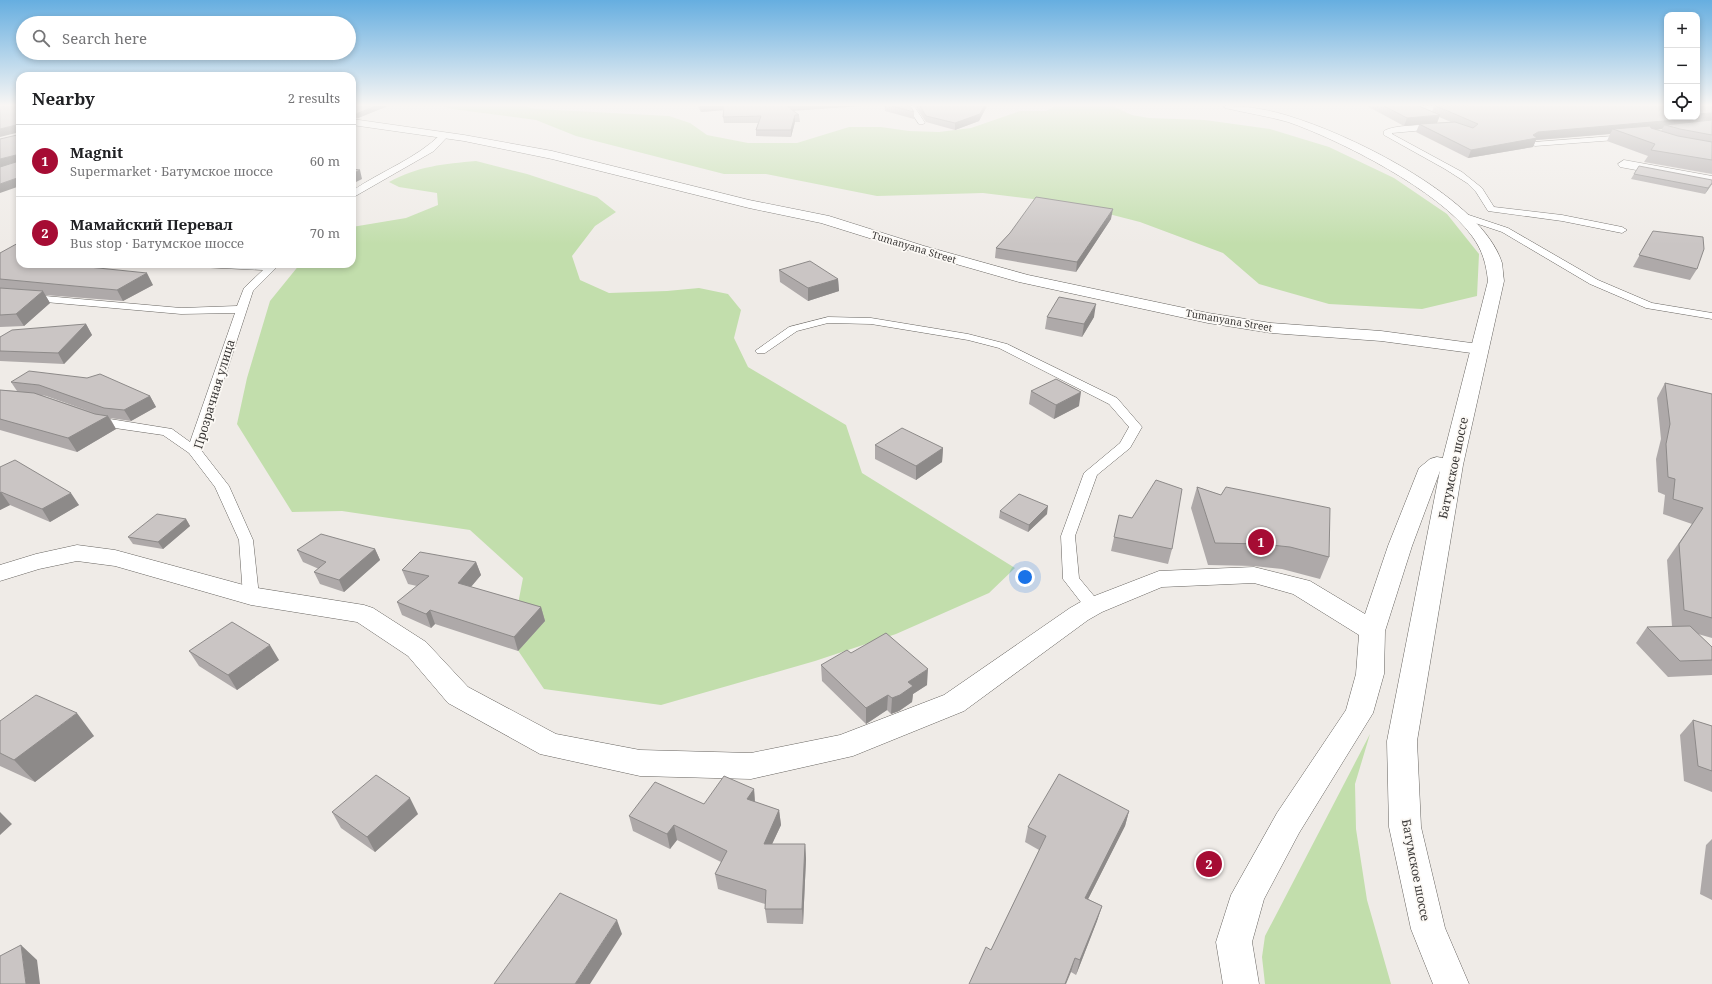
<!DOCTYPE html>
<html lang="en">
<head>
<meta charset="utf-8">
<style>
  body { margin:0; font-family:"Noto Serif",serif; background:#f6f6f6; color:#202124 }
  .controls { position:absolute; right:12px; top:12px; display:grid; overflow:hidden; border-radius:8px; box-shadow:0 2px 6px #0003 }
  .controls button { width:36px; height:36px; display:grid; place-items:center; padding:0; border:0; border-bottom:1px solid #e0e0e0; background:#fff; color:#202124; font:20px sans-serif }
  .you { position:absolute; left:1025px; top:577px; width:14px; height:14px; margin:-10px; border:3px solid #fff; border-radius:50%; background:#1a73e8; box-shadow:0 0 0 6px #1a73e833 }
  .badge { display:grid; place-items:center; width:26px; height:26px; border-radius:50%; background:#a60c34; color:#fff; font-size:13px; font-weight:700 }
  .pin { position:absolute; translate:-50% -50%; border:2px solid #fff; box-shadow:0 1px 4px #0006 }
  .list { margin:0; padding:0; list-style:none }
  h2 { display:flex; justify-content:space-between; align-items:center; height:52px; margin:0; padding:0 16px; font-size:17px }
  h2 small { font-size:13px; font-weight:400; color:#757577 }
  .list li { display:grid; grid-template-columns:26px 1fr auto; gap:12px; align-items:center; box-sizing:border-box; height:72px; padding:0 16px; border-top:1px solid #e0e0e0 }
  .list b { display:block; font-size:15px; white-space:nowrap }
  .list p { margin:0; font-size:13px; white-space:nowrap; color:#757577 }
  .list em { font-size:13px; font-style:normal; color:#757577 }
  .icon { flex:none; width:22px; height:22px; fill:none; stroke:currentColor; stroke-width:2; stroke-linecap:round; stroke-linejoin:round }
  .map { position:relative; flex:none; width:1712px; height:984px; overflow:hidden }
  .search { position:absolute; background:#fff; box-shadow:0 2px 6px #0003; left:16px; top:16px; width:340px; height:44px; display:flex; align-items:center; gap:10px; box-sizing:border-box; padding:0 14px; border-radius:22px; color:#757577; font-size:15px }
  .panel { position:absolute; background:#fff; box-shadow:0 2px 6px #0003; left:16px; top:72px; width:340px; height:196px; border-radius:12px }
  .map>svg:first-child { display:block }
  .green { fill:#c2deac }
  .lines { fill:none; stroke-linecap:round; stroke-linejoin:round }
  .lane-casing { stroke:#686561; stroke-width:1 }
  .street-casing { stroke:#686561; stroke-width:1 }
  .highway-casing { stroke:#686561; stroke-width:1 }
  .lane { fill:#fff; fill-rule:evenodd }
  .street { fill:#fff; fill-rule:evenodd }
  .highway { fill:#fff; fill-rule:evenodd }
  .wall { fill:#aea9a9; fill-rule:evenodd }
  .shaded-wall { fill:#8d8a89 }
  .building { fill:#cac5c4; stroke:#8d8a89 }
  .labels { text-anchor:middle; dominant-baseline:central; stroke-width:3.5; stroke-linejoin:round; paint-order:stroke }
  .far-street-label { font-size:10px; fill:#3b3938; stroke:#fcf9f5 }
  .street-label { font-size:12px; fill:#3b3938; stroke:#fcf9f5 }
</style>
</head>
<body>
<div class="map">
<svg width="1712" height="984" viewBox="0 0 1712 984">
  <rect width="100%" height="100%" fill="#efebe7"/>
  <path class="green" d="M444 106H522L537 109 669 116 690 123 707 135 748 143H797L849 127H881L909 131 939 132 971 128 1020 111H1046L1055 106H1112L1132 115 1149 118 1205 120 1270 129 1329 147 1394 178 1447 214 1479 254 1477 296 1422 309 1329 304 1259 284 1223 253 1140 222 1066 203 983 193 877 196 766 174H724L576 136 536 120 452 109Z
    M476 161 527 174 597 197 616 212 595 226 572 256 580 280 609 293 667 291 699 288 728 294 741 310 734 338 748 367 846 425 862 473 1015 568 989 593 896 634 815 661 661 705 544 689 511 640 523 578 470 530 342 511 292 512 237 424 247 378 270 301 300 264H352V227L406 218 438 205 437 193 399 187 389 182C418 166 444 164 476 161Z
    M1370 734 1355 784 1356 829 1367 900 1391 984H1265L1262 957 1265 936Z"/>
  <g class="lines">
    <defs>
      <path id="lane" d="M907 106H914L925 123 923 124H919Z
        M1439 125V129H1436L1392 133V134L1462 172 1482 188 1494 207 1562 215 1622 227 1627 230 1622 233 1562 221 1488 211 1476 192 1467 183 1445 169 1384 135V131C1392 125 1428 124 1439 125Z
        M441 134 448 136 434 151 352 198V191C381 171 416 159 441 134Z
        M1626 135H1629V139L1535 146 1531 144 1535 142Z
        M1463 213 1508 228 1598 280 1652 303 1712 313V319L1646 308 1590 284 1502 232 1460 218V214Z
        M195 264H280L253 291 201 450 229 486 253 540 259 596 257 600 251 602 245 600 243 596 239 540 215 487 189 453 163 435 108 427 91 422 89 419 95 415 110 419 172 429 190 442 235 313 181 314 0 298V292L181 308 237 306 244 288 263 270 200 267Z
        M828 317 871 318 968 334 1007 344 1117 398 1142 427 1130 448 1097 475 1075 536 1079 578 1099 602 1101 606 1099 610 1093 612 1087 610 1063 579 1061 536 1084 473 1120 443 1129 427 1109 404 999 348 968 340 871 324 828 323 797 331 765 353H757L755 351 789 327Z"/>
      <path id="street" d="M1423 106H1470L1465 109 1416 113 1411 110 1412 108Z
        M352 119 464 135 552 151 749 200 829 216 924 246 1028 275 1208 313 1271 323 1381 331 1479 344 1485 345 1488 349 1485 353 1479 354 1381 341 1271 333 1208 323 1019 282 914 252 821 223 749 208 552 159 464 141 352 125Z
        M1624 160 1712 176V184L1620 167 1618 164Z
        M1437 457 1459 461 1463 465 1459 469 1440 471 1412 546 1385 631 1384 674 1373 713 1299 833 1264 899 1252 942 1259 984H1223L1216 942 1231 895 1277 813 1346 710 1356 674 1359 635 1293 594 1254 583 1162 587 1102 612 1088 620 964 711 853 756 751 779 640 776 540 754 448 703 408 656 357 622 251 605 115 566 77 561 39 569 0 581V565L36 554 77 545 115 550 251 587 364 605 373 608 426 642 468 687 556 734 640 750 751 753 840 735 944 695 1070 608 1084 600 1159 571 1254 567 1310 581 1365 614 1388 546 1419 468 1430 459Z"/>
      <path id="highway" d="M1224 106C1249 106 1272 110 1295 118 1355 137 1482 199 1502 263 1503 269 1503 275 1504 281L1463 465 1417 741 1421 827 1445 928 1469 984H1433L1411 929 1389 827 1387 741 1441 465 1488 281C1486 264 1483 251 1472 236 1440 191 1340 140 1288 122 1267 116 1246 113 1225 108Z"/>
    </defs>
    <use href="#lane" class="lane-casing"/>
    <use href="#street" class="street-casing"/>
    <use href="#highway" class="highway-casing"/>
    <use href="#lane" class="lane"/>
    <use href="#street" class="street"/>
    <use href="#highway" class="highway"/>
  </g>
  <path class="wall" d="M352 106H388L358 118H352Z
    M697 106H861L793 111 799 115 800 122H795L791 137 756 136V130L758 123H724L723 117 724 110 701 112Z
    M885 106H910L914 112V119L885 111Z
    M915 106H987L979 121 955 130 926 122Z
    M1367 106H1419L1432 112 1434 106H1712V174L1644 162 1648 156 1607 141 1610 134 1536 140 1533 147 1468 158 1416 132 1419 125 1404 126ZM1439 117 1451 122 1437 123ZM1662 129 1661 131 1655 130Z
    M1634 174 1712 180V184L1705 194 1631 179Z
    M1111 219 1076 272 995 258 996 248 1010 233Z
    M1653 231 1697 269 1690 280 1633 267Z
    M0 253 95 264 90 267 153 285 123 301 45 295 50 303 24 326 0 327Z
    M779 270 838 279 839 291 808 301 780 282Z
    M1047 317H1094L1082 337 1045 329Z
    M86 324 92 335 64 364 0 361V337Z
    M11 382 150 396 156 407 131 421 110 418 116 429 77 452 0 430V390L17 391ZM41 395 46 396 97 414Z
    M1665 383 1712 394V638L1698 634 1712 647V675L1668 677 1636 643 1647 627 1674 626H1672L1667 560 1692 524 1663 514 1665 495 1658 492 1656 459 1661 439 1657 398Z
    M1031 391 1079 406 1054 419 1029 404Z
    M875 445 943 448 942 462 916 480 875 459Z
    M0 467 79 505 50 522 10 505 0 510Z
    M1197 487 1221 495 1329 557 1320 579 1282 569 1254 566 1208 565 1191 508Z
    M1000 511 1047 514 1028 532 999 518Z
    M1119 515 1172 549 1168 564 1111 551Z
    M186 519 190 526 163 549 133 544 128 537Z
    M375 549 380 560 344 592 320 584 314 572 319 569 303 562 297 550Z
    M476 562 481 575 471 587 541 607 545 621 518 651 435 624 431 628 402 615 397 602 417 586 408 584 402 570Z
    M189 651 279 660 237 690 199 666Z
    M851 653 927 685 913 694 912 702 899 711 891 714 887 710 866 724 822 681 821 665Z
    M1693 720 1712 726V792L1684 781 1680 735Z
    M0 721 94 736 35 782 0 766Z
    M754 789 755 802 779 810 781 825 772 844H805L806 859 803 924 767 923 765 909V904L718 889 715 874 721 862 677 840 670 849 633 831 629 816 704 804Z
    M1129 811 1125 826 1088 899 1102 906 1097 921 1076 975 1071 972 991 950 1039 850 1025 842 1028 827Z
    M332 812 418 814 375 852 341 828Z
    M1712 839V900L1700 894 1706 845Z"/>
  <path class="shaded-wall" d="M375 106H388L358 118 356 114Z
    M700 106H724L725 110 701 112Z
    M785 106H861L785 111Z
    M984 106H987L979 121 955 130V123Z
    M1712 113V120L1665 125 1662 129 1623 133 1613 129 1610 134 1536 140 1533 147 1468 158 1471 150 1533 135 1538 132 1686 117H1697V114Z
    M795 115V122L791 137V130Z
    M1440 115 1437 123 1404 126 1407 118Z
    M16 125 20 132 0 137V129Z
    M16 155 20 163 0 168V159Z
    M360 170 362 179 352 184V174Z
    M20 177V186L0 193V184Z
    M1712 183V184L1705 194 1708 188Z
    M1113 209 1111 219 1076 272 1077 262Z
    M70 264H95L75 276 69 265Z
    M147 273 153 285 123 301 117 290Z
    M838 279 839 291 808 301V288Z
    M43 291 50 303 24 326 16 314Z
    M1096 304 1094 317 1082 337 1084 324Z
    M86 324 92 335 64 364 58 353Z
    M1081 392 1079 406 1054 419 1056 405Z
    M150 396 156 407 131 421 124 410Z
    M108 416 116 429 77 452 68 438Z
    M943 448 942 462 916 480V466Z
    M1 492 10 505 0 510V493Z
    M71 493 79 505 50 522 42 509Z
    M1048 506 1047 514 1028 532 1029 525Z
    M186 519 190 526 163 549 158 542Z
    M375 549 380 560 344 592 339 580Z
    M476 562 481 575 463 596 458 583Z
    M541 607 545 621 518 651 514 637Z
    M430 610 435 624 431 628 426 614Z
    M270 645 279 660 237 690 228 675Z
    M928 669 927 685 913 694 912 702 899 711 891 714 892 698 908 682Z
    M888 695 887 710 866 724V708Z
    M77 713 94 736 35 782 14 760Z
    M754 789 755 804 747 799Z
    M410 798 418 814 375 852 367 837Z
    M779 810 781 825 765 859 764 844Z
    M1129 811 1125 826 1081 913 1085 898Z
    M0 812 12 824 0 835Z
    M674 825 677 840 670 849 667 834Z
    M805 844 806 859 803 924 802 909Z
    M1102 906 1097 921 1076 975 1080 960Z
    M617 920 622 934 590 984H575Z
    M21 945 37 960 40 984H26Z
    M1075 958 1071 972 1066 984H1065Z"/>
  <path class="building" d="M0 106H20V177L0 184V167L16 162 18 157 16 155 0 159V139L17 135 18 126 16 125 0 129Z
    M352 106H375L356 114 352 113Z
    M724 106H787L799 115H795L791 130H756L761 116 723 117Z
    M892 106H910L914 112Z
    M920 106H984L980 114 955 123 926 116Z
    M1384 106H1419L1440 115 1407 118Z
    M1436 106H1667V117H1694L1698 118 1538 132 1533 135 1537 138 1471 150 1419 124 1455 122 1473 128 1478 124Z
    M1697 106H1712V113L1697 114Z
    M1712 120V135L1680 129 1665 125Z
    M1650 126 1651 128 1678 136 1712 142V160L1651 150 1655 144 1613 129Z
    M1639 166 1712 180V183L1708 188 1634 174Z
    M352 169 360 170 352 174Z
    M1036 197 1113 209 1077 262 996 248 1010 233Z
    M1653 231 1703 237 1704 249 1697 269 1639 255Z
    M20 242V264H70L69 265 147 273 117 290 0 279V253Z
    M810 261 838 279 808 288 779 270Z
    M0 288 43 291 16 314 0 315Z
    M1059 297 1096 304 1084 324 1047 317Z
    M86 324 58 353 0 351V337L12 330Z
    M29 371 87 378 100 374 150 396 124 410 104 408 39 385 11 382Z
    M1056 379 1081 392 1056 405 1031 391Z
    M1665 383 1712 394V618L1684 610 1679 544 1703 508 1673 499 1675 479 1668 477 1666 444 1670 424Z
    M0 390 34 393 95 414 108 416 68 438 0 419Z
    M902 428 943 448 916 466 875 445Z
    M15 460 71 493 42 509 1 492 0 493V467Z
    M1156 480 1182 489 1172 549 1114 537 1119 515 1132 518Z
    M1197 487 1221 495 1226 487 1330 508 1329 557 1290 547 1262 544 1215 543Z
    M1019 494 1048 506 1029 525 1000 511Z
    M157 514 186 519 158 542 128 537Z
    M321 534 375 549 339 580 314 572 326 562 297 550Z
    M420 552 476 562 458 583 541 607 514 637 430 610 426 614 397 602 429 576 402 570Z
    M232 622 270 645 228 675 189 651Z
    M1690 626 1712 647V660L1680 661 1647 627Z
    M886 633 928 669 908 682 913 686 900 695 892 698 888 695 866 708 821 665 847 650 851 653Z
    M36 695 77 713 14 760 0 753V721Z
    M1693 720 1712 726V771L1698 766Z
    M1059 774 1129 811 1085 898 1102 906 1080 960 1075 958 1065 984H969L986 947 991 950 1046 836 1028 827Z
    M376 775 410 798 367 837 332 812Z
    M724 776 754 789 747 799 779 810 764 844H805L802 909H765L766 890 715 874 727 851 674 825 667 834 629 816 655 782 704 804Z
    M560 893 617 920 575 984H494Z
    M21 945 26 984H0V956Z"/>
  <linearGradient id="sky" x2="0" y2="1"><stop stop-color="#66aee0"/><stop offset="0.43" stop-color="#f8f6f4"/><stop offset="1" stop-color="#f8f6f4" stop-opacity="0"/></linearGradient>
  <rect width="1712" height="244" fill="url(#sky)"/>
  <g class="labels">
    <g class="far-street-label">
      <text transform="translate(914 247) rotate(17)">Tumanyana Street</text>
      <text transform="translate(1229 320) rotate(10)">Tumanyana Street</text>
    </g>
    <g class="street-label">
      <text transform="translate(214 394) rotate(-73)">Прозрачная улица</text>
      <text transform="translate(1453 468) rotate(-78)">Батумское шоссе</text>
      <text transform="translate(1416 870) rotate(79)">Батумское шоссе</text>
    </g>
  </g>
</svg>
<div class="controls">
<button>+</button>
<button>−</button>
<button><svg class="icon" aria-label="locate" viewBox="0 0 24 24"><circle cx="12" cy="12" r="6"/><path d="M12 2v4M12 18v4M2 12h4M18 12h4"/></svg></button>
</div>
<div class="you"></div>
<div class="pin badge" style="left:1261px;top:542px">1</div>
<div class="pin badge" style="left:1209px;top:864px">2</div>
<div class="search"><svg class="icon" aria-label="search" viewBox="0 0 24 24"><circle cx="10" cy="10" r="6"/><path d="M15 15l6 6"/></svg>Search here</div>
<section class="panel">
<h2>Nearby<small>2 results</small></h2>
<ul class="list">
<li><span class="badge">1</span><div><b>Magnit</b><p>Supermarket · Батумское шоссе</p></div><em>60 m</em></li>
<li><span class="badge">2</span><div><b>Мамайский Перевал</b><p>Bus stop · Батумское шоссе</p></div><em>70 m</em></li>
</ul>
</section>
</div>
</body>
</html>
